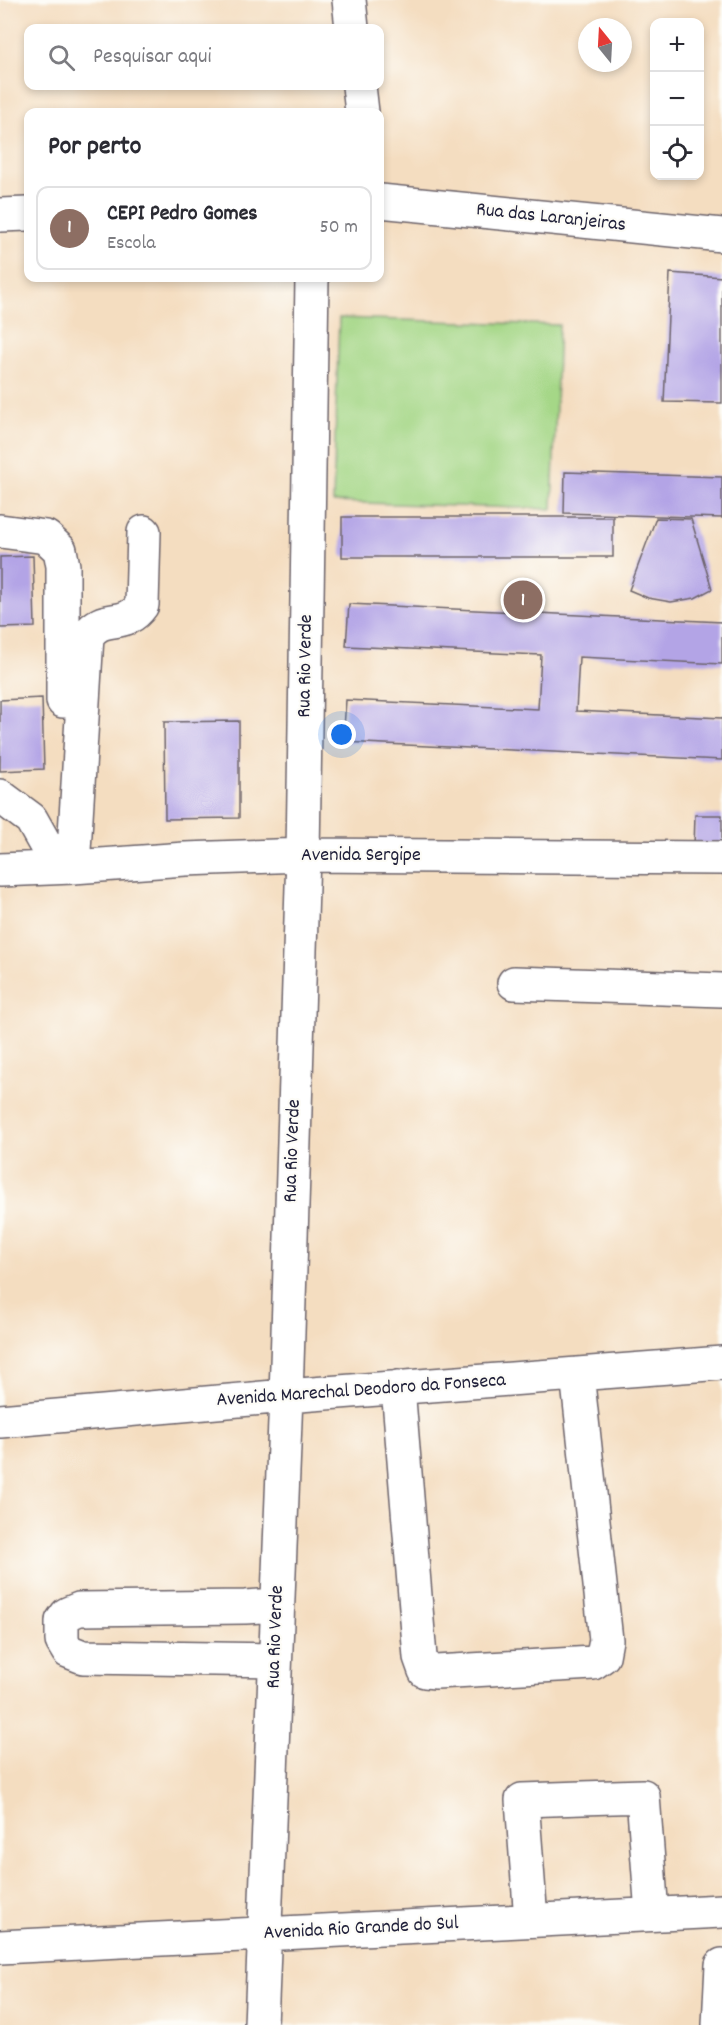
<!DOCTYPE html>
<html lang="pt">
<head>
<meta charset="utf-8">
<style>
  body { margin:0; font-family:Dekko,sans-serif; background:#f2f2f3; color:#2b2b33 }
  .controls { position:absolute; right:18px; top:18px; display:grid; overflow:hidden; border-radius:12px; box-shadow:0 3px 9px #0003 }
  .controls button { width:54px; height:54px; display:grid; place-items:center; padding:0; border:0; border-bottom:2px solid #e1e1e2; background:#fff; color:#2b2b33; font:30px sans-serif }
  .compass { position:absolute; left:578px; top:18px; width:54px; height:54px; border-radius:50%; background:#fff; box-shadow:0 3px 9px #0003; rotate:342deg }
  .you { position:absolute; left:342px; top:735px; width:21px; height:21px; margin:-15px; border:4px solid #fff; border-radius:50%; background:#1a73e8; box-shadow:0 0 0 9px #1a73e833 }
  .badge { display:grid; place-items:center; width:39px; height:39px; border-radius:50%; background:#111827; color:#fff; font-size:20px; font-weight:700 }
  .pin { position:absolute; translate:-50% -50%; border:3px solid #fff; box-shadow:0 2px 6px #0006 }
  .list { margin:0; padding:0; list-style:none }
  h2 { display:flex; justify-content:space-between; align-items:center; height:78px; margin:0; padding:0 24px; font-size:26px }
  h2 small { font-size:20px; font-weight:400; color:#7c7c81 }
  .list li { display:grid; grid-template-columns:39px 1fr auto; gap:18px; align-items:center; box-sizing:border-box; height:84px; margin:0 12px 12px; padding:0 12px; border:2px solid #e1e1e2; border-radius:12px }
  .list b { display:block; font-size:22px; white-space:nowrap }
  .list p { margin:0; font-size:20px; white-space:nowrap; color:#7c7c81 }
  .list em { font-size:20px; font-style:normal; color:#7c7c81 }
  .icon { flex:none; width:33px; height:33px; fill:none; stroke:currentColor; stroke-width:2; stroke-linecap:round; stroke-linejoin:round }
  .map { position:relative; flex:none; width:722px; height:2025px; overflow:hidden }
  .search { position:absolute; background:#fff; box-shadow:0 3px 9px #0003; left:24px; top:24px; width:360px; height:66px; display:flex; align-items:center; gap:15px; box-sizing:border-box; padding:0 21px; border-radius:12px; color:#7c7c81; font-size:22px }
  .panel { position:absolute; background:#fff; box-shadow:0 3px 9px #0003; left:24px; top:108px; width:360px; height:174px; border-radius:12px }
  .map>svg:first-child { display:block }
  .garden { fill:#a5d787; stroke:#647c61; stroke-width:1.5 }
  .building { fill:#b3a4e6 }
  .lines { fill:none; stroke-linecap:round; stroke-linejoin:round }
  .minor-casing { stroke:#6c636a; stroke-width:36 }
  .minor { stroke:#fff; stroke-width:33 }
  .labels { text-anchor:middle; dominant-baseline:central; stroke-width:4.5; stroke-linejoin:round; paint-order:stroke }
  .street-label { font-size:20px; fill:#22223b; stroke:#fdfcf7 }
</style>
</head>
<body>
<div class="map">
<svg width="722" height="2025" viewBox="0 0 722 2025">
  <rect width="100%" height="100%" fill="#fdfcf7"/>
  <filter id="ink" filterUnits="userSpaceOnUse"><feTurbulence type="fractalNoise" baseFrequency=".0167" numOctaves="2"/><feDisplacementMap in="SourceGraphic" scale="12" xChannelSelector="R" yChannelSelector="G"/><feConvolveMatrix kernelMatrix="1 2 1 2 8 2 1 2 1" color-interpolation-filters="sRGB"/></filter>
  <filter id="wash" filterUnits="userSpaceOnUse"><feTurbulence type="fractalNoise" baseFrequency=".008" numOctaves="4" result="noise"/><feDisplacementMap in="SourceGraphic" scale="24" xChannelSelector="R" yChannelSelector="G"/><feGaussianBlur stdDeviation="1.35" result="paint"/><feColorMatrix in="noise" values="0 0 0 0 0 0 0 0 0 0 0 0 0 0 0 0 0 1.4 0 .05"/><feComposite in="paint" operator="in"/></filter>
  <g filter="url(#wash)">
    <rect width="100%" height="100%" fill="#f4ddc0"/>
    <path class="garden" d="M339 318 559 325 552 509 333 502Z"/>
    <g id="blocks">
      <path class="building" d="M670 273 722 277V403L664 402Z
        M565 472 722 477V518L564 513Z
        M342 517H613V557H342Z
        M656 518 691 519 712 589 695 598 671 602 648 598 629 590Z
        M33 556 35 627 0 628V557Z
        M349 604 722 622V664L579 657 576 711 722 718V760L343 742 346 700 538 709 541 655 346 646Z
        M42 698 44 769 0 771V700Z
        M239 721V818L165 819 164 722Z
        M695 815H722V847H694Z"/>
    </g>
  </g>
  <g filter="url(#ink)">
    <use href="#blocks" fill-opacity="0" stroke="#6c636a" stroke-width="1.5"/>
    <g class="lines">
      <defs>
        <path id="minor" d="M349 0 352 28
          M359 86 362 112
          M380 201 722 235
          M0 215 28 214
          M0 531 46 537 60 550 63 566V701
          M0 796 31 819 58 867
          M73 867 87 636C104 611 124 631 142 605L144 532
          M0 870 73 867 185 859 303 855 722 858
          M514 983 722 990
          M398 1387 420 1657 425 1671 436 1672 593 1663 603 1656 606 1640 577 1374
          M0 1421 286 1396 722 1363
          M275 1660 83 1657 68 1651 62 1641V1621L67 1614 79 1609 245 1607 277 1605
          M531 1920 522 1800 643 1796 652 1914
          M0 1947 722 1911
          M261 2025 286 1396 303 855 312 278
          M719 2025 722 1965"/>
      </defs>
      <use href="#minor" class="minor-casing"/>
      <use href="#minor" class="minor"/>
    </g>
  </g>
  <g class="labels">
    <g class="street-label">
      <text transform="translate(551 218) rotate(6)">Rua das Laranjeiras</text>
      <text transform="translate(306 666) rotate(-89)">Rua Rio Verde</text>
      <text x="361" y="856">Avenida Sergipe</text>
      <text transform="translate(293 1151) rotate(-88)">Rua Rio Verde</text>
      <text transform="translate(361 1391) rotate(-4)">Avenida Marechal Deodoro da Fonseca</text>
      <text transform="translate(276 1637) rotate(-88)">Rua Rio Verde</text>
      <text transform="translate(361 1929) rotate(-3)">Avenida Rio Grande do Sul</text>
    </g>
  </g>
</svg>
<div class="controls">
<button>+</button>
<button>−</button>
<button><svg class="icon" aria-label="locate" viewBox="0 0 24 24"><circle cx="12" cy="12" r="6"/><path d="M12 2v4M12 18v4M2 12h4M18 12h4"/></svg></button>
</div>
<svg class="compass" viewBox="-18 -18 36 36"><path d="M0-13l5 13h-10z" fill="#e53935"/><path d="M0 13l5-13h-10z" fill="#7c7c81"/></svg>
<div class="you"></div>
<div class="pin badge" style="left:523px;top:600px;background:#8d6e63">1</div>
<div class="search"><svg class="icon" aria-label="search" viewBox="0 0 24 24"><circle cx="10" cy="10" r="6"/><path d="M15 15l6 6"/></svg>Pesquisar aqui</div>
<section class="panel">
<h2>Por perto<small></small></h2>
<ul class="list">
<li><span class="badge" style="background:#8d6e63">1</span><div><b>CEPI Pedro Gomes</b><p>Escola</p></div><em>50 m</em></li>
</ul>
</section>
</div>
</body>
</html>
